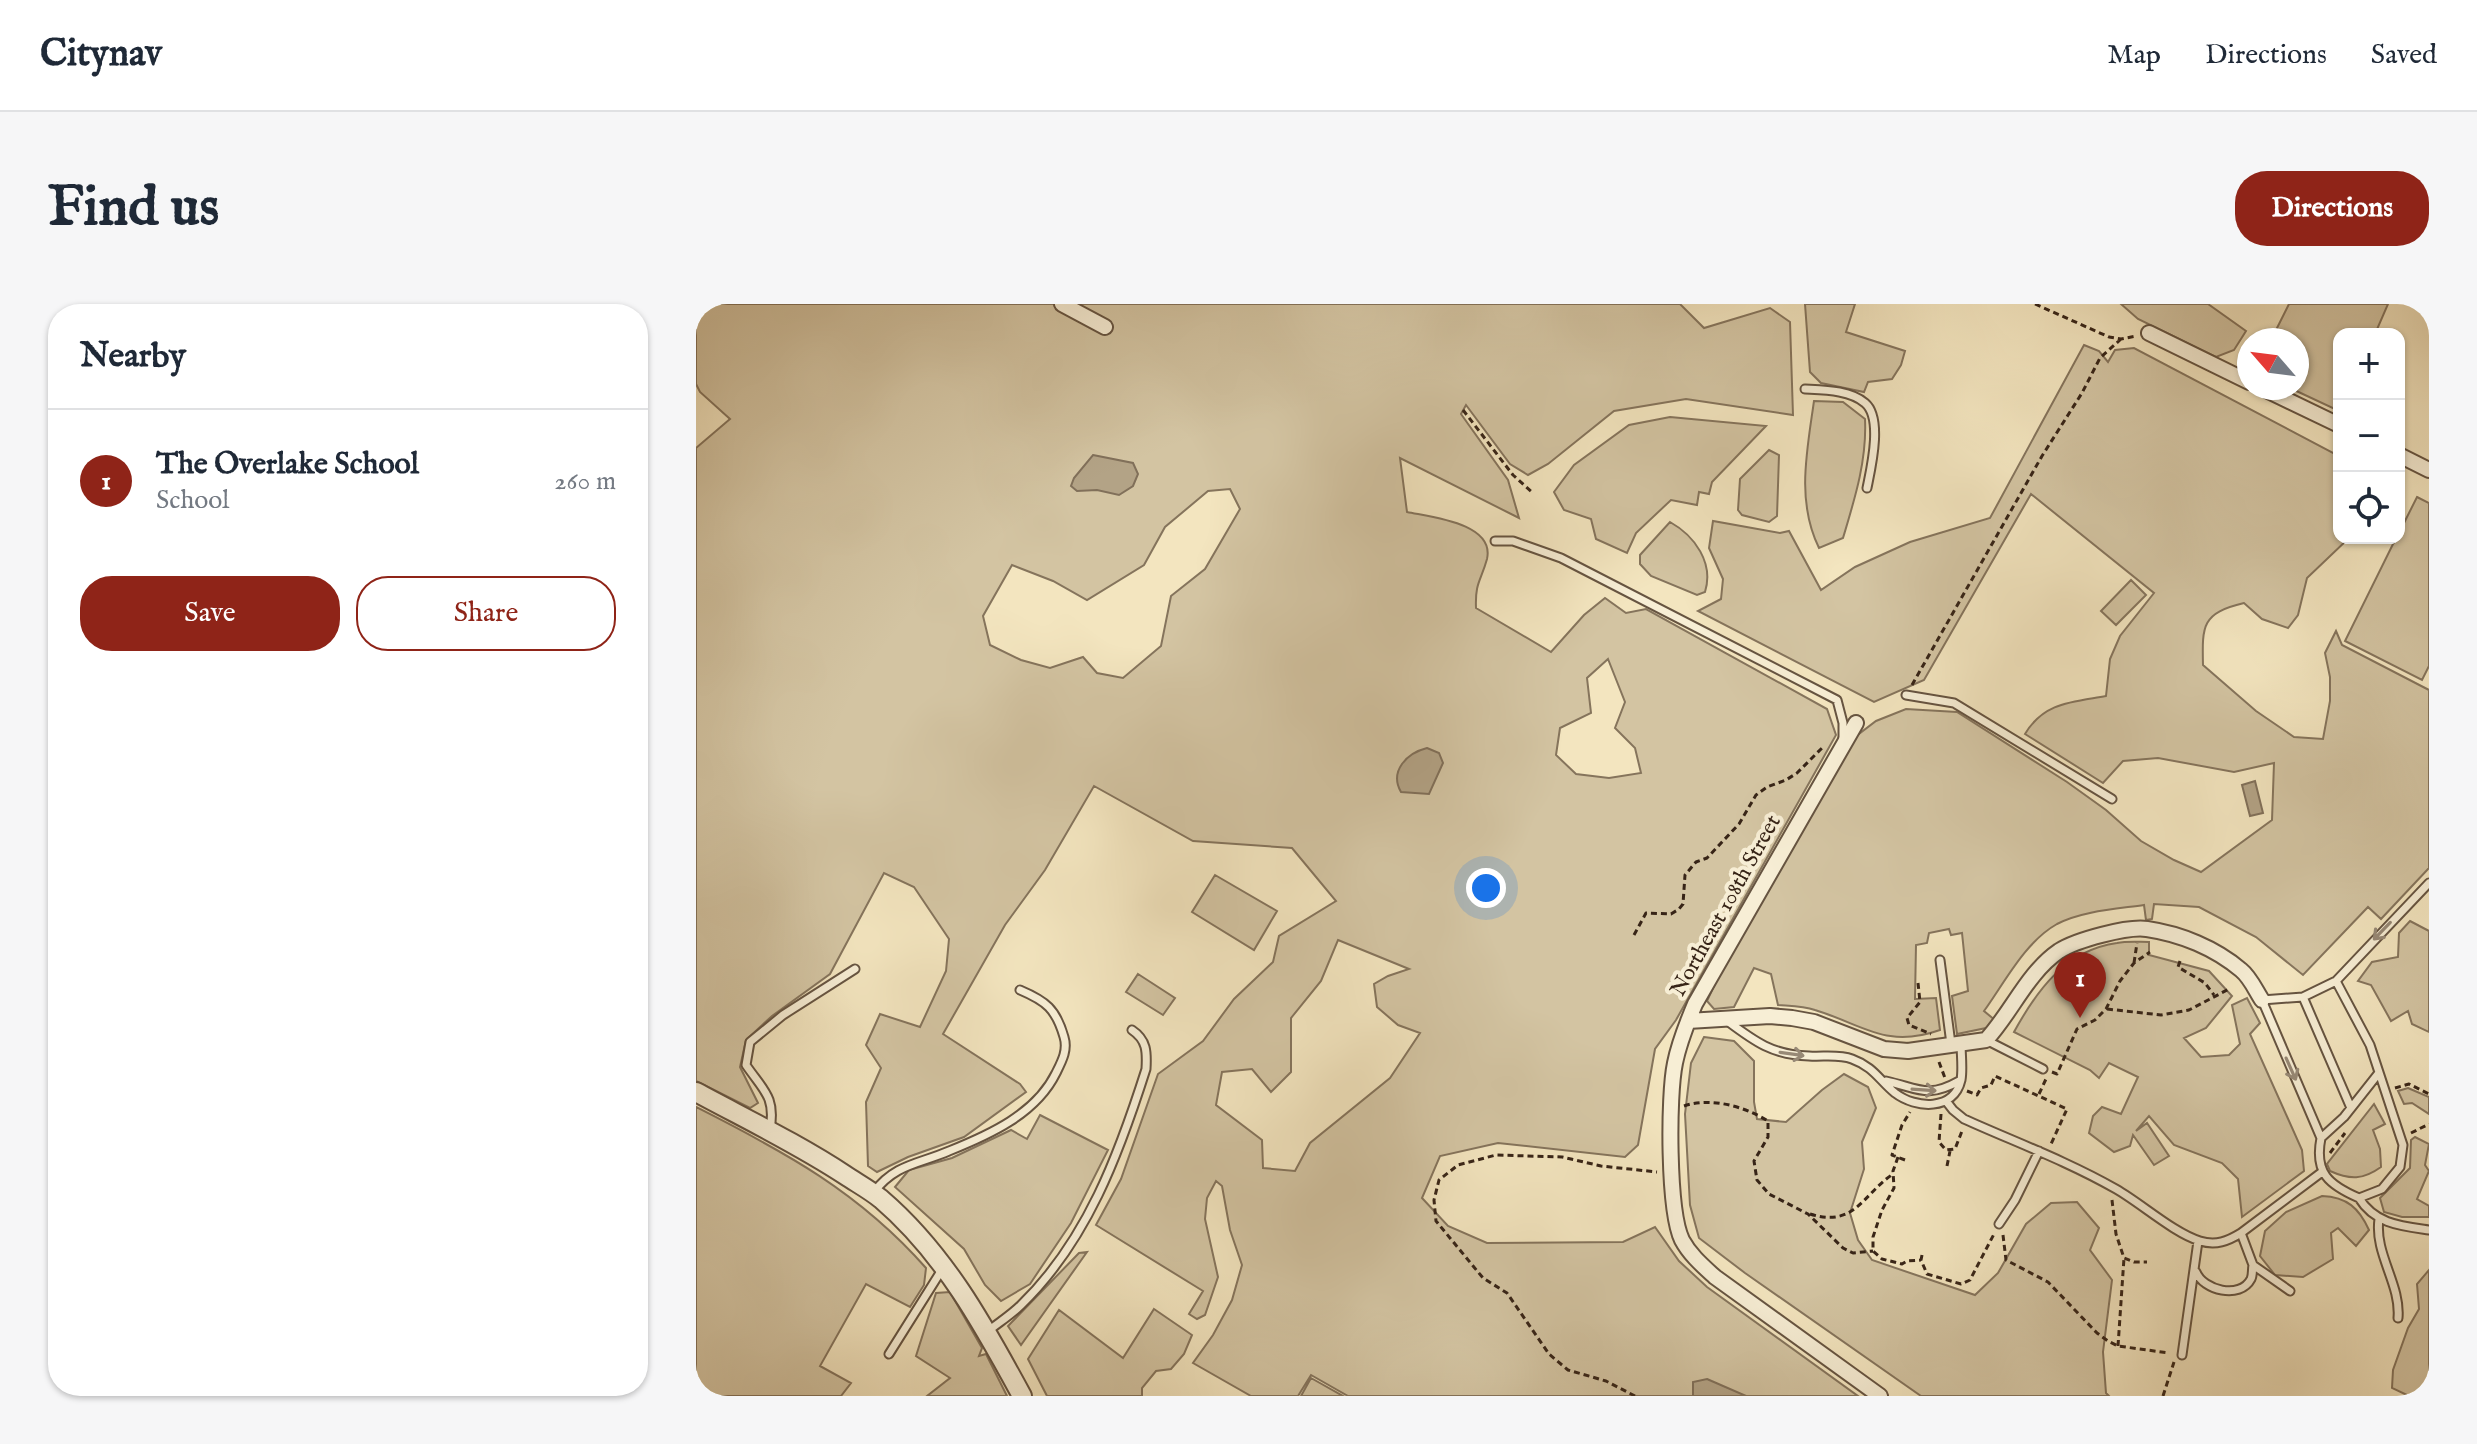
<!DOCTYPE html>
<html lang="en">
<head>
<meta charset="utf-8">
<style>
  body { margin:0; font-family:"IM FELL English",serif; background:#f6f6f7; color:#1f2937 }
  .controls { position:absolute; right:24px; top:24px; display:grid; overflow:hidden; border-radius:16px; box-shadow:0 2px 6px #0004 }
  .controls button { width:72px; height:72px; display:grid; place-items:center; padding:0; border:0; border-bottom:2px solid #e0e1e3; background:#fff; color:#1f2937; font:40px sans-serif }
  .compass { position:absolute; left:1541px; top:24px; width:72px; height:72px; border-radius:50%; background:#fff; box-shadow:0 2px 6px #0004; rotate:298deg }
  .you { position:absolute; left:790px; top:584px; width:28px; height:28px; margin:-20px; border:6px solid #fff; border-radius:50%; background:#1a73e8; box-shadow:0 0 0 12px #1a73e833 }
  .badge { display:grid; place-items:center; width:52px; height:52px; border-radius:50%; background:#8f2418; color:#fff; font-size:26px; font-weight:700 }
  .pin { position:absolute; translate:-50% -66px; filter:drop-shadow(0 2px 4px #0008) }
  .pin::after { content:''; position:absolute; top:42px; width:28px; height:24px; background:inherit; clip-path:polygon(0 0,100% 0,50% 100%) }
  .list { margin:0; padding:0; list-style:none }
  h2 { display:flex; justify-content:space-between; align-items:center; height:104px; margin:0; padding:0 32px; font-size:34px }
  h2 small { font-size:26px; font-weight:400; color:#747a83 }
  .list li { display:grid; grid-template-columns:52px 1fr auto; gap:24px; align-items:center; box-sizing:border-box; height:144px; padding:0 32px; border-top:2px solid #e0e1e3 }
  .list b { display:block; font-size:30px; white-space:nowrap }
  .list p { margin:0; font-size:26px; white-space:nowrap; color:#747a83 }
  .list em { font-size:26px; font-style:normal; color:#747a83 }
  .actions { display:flex; gap:16px; padding:24px 32px }
  .actions a { flex:1; padding:18px 0; border:2px solid #8f2418; border-radius:32px; text-align:center; font-size:28px; color:#8f2418 }
  .actions .main { background:#8f2418; color:#fff }
  .icon { flex:none; width:44px; height:44px; fill:none; stroke:currentColor; stroke-width:2; stroke-linecap:round; stroke-linejoin:round }
  .map { position:relative; flex:none; width:1733px; height:1092px; overflow:hidden; border-radius:32px }
  header { display:flex; align-items:center; gap:48px; box-sizing:border-box; height:112px; padding:0 40px; background:#fff; border-bottom:2px solid #e0e1e3 }
  header strong { font-size:38px }
  nav { display:flex; gap:44px; margin-inline-start:auto; font-size:28px }
  .intro { display:flex; align-items:center; justify-content:space-between; box-sizing:border-box; height:192px; padding:0 48px }
  h1 { margin:0; font-size:56px }
  .button { padding:20px 36px; border-radius:32px; background:#8f2418; color:#fff; font-size:28px; font-weight:700 }
  main { display:flex; gap:48px; padding:0 48px }
  aside { flex:1; background:#fff; border-radius:32px; box-shadow:0 2px 6px #0004 }
  .map>svg:first-child { display:block }
  .green { fill:#d3c4a2; stroke:#85745c; stroke-width:2; fill-rule:evenodd }
  .water { fill:#b3a386; stroke:#81705a; stroke-width:2 }
  .lines { fill:none; stroke-linecap:round; stroke-linejoin:round }
  .service-casing { stroke:#665441; stroke-width:11 }
  .minor-casing { stroke:#665441; stroke-width:18 }
  .tertiary-casing { stroke:#665441; stroke-width:22 }
  .path { stroke:#372417; stroke-width:3; stroke-dasharray:6 4; stroke-linecap:butt }
  .service { stroke:#f7eed5; stroke-width:7 }
  .minor { stroke:#f7eed5; stroke-width:14 }
  .tertiary { stroke:#f7eed5; stroke-width:18 }
  .oneway { stroke:#978976 }
  .labels { text-anchor:middle; dominant-baseline:central; stroke-width:8; stroke-linejoin:round; paint-order:stroke }
  .street-label { font-size:22px; fill:#372417; stroke:#f7eed5 }
</style>
</head>
<body>
<header>
<strong>Citynav</strong>
<nav><a>Map</a><a>Directions</a><a>Saved</a></nav>
</header>
<div class="intro"><h1>Find us</h1><a class="button">Directions</a></div>
<main>
<aside>
<h2>Nearby<small></small></h2>
<ul class="list">
<li><span class="badge">1</span><div><b>The Overlake School</b><p>School</p></div><em>260 m</em></li>
</ul>
<div class="actions"><a class="main">Save</a><a>Share</a></div>
</aside>
<div class="map">
<svg width="1733" height="1092" viewBox="0 0 1733 1092">
  <rect width="100%" height="100%" fill="#f3e5bf"/>
  <filter id="stains"><feTurbulence type="fractalNoise" baseFrequency=".0025" numOctaves="4"/><feColorMatrix values="0 0 0 0 .2 0 0 0 0 .09 0 0 0 0 .02 0 0 0 .5 -.17"/></filter>
  <radialGradient id="worn" r=".72"><stop offset=".6" stop-color="#630" stop-opacity="0"/><stop offset="1" stop-color="#630" stop-opacity=".3"/></radialGradient>
  <path class="green" d="M0 0H984L1008 24 1074 4 1094 18 1097 111 990 95 918 107 852 160 832 171 814 160 770 101 765 110 812 176 823 214 704 154 711 208C734 213 799 219 791 255 785 277 779 278 780 304L855 348 888 311 909 294 930 309 950 305 1131 405 1140 431 980 716 959 745 942 841 929 853 802 839 744 852 726 894 752 922 791 939 927 938 959 923 983 957 1011 983 1162 1092H652L615 1071 602 1092H555L497 1059 517 1031 536 996 546 961 534 926 526 882 520 877 511 894 509 915 522 973 509 1011 501 1015 493 1010 507 987 400 921 425 875 462 770 507 737 538 695 577 658 583 632 640 597 596 544 497 537 398 482 349 566 309 621 247 730 324 780 330 788 268 833 212 853 181 868 172 862 170 798 185 764 170 741 184 710 224 723 250 667 253 635 218 583 188 569 134 670 76 712 50 736 44 763 62 799 54 804 0 777V144L34 115 4 88 0 80ZM534 185 544 205 509 265 475 292 465 342 427 374 401 369 387 353 354 364 325 356 294 341 287 312 316 261 357 277 391 296 448 261 469 223 512 187ZM912 355 929 398 919 424 939 444 945 469 913 474 880 470 860 451 864 424 895 409 891 374ZM642 636 713 665 692 672 678 680 681 703 702 721 724 729 694 774 614 839 599 867 567 864 566 836 520 801 526 768 556 765 575 788 595 768V714L625 677Z
    M1109 0H1159L1150 28 1209 47 1205 61 1196 75 1172 78 1168 88 1125 79 1114 68Z
    M1425 0H1512L1550 27 1538 46 1520 53 1442 15Z
    M1593 0H1692L1679 30H1643V107L1594 84H1601V36H1575Z
    M1388 41 1403 47 1412 58 1419 46 1438 44 1643 152V234H1653L1611 274 1602 311 1592 324 1566 315 1548 299C1506 309 1506 321 1507 361L1560 407 1598 433 1627 435 1634 397V373L1629 349 1640 327 1646 341 1733 386V564L1685 615 1672 603 1607 671 1560 633 1503 603 1458 600 1456 615 1450 616 1448 601C1420 605 1386 607 1361 620 1329 638 1309 678 1288 707L1300 717 1290 724 1261 730 1256 692 1272 687 1266 629 1255 631 1253 625 1233 629 1231 639 1220 641 1219 695 1240 694 1244 726C1190 745 1168 721 1119 706 1107 702 1094 702 1082 701L1075 670 1058 664 1038 703 1018 705 1011 697 1024 669 1159 433 1180 417 1210 405 1261 408 1371 478 1410 506 1445 537 1478 556 1505 568 1576 516 1578 459 1538 468 1462 454 1427 457 1407 479 1329 430C1348 398 1376 398 1410 392L1414 355 1424 332 1458 289 1335 190 1228 376 1178 398 1002 307 1025 295 1027 275 1013 244 1017 217 1084 229 1093 227 1125 286 1159 263 1214 238 1294 214Z
    M1118 97 1147 98 1169 115C1171 156 1159 194 1147 234L1123 244C1100 197 1111 147 1118 97Z
    M974 113 1070 122 1016 178 1013 190 1003 188 1001 201 975 196 940 229 931 249 900 235 895 215 868 206 858 188 878 161 933 121Z
    M1073 146 1083 151 1081 212 1073 218 1046 211 1042 206 1044 175Z
    M1721 193 1733 199V362L1726 376 1649 337 1700 234H1703V229Z
    M974 218C999 232 1018 259 1009 288L1001 291 955 272 944 260V251Z
    M1435 276 1450 291 1420 321 1405 307Z
    M519 571 581 607 558 646 496 608Z
    M1714 617 1733 627V728L1716 720 1712 707 1695 717 1675 681 1662 677 1676 658 1702 653 1703 629Z
    M1453 638V651L1513 667 1536 692 1510 724 1488 734 1505 753 1533 751 1544 740 1536 701 1551 694 1564 719 1554 730 1606 846 1608 867 1546 913 1542 875 1526 859 1478 841 1453 812 1440 827 1451 819 1473 852 1458 861 1437 831 1434 842 1418 848 1393 829 1397 812 1406 803 1425 810 1442 773 1413 759 1403 774 1394 766 1318 728C1341 686 1370 646 1421 639 1431 637 1442 638 1453 638Z
    M442 670 479 694 467 711 430 688Z
    M1008 733 1038 737 1058 757V798L1061 815 1090 818 1126 786 1148 770 1172 783 1180 804 1166 838 1168 865 1154 909 1162 936 1176 956 1279 991 1302 969 1330 920 1355 899 1381 898 1403 924 1394 946 1416 976 1407 1048 1410 1089 1413 1092H1225L1049 969 1003 934 994 901 989 810 995 759Z
    M1712 784 1733 793V810L1716 799 1708 800 1702 787Z
    M1678 800 1689 820 1677 826 1684 845 1685 863C1667 876 1654 876 1634 867L1631 860Z
    M0 803C89 848 163 888 230 964L228 981 214 1003 170 980 124 1062 155 1079 145 1092H0Z
    M344 811 412 846 375 919 334 980 305 997 289 981 268 945 199 883 213 866 256 854 315 826 331 835Z
    M1719 833 1733 840 1729 861 1733 867 1721 895 1733 902V913H1706L1688 908 1684 894 1714 864 1715 836Z
    M1626 892C1651 893 1663 904 1673 926L1660 942 1642 924 1635 929 1637 955 1607 973 1579 971 1564 952 1569 927 1590 908Z
    M391 948 325 1041 312 1022 383 949Z
    M1733 966V1092H1713L1696 1084 1697 1066 1712 1024 1723 1005 1721 980Z
    M254 988 286 1044 283 1052 290 1050 311 1092H231L254 1074 220 1052 240 989Z
    M458 1005 496 1031 488 1050 475 1065 460 1067 446 1084V1092H351L332 1055 363 1006 427 1054Z
    M615 1074 647 1092H605Z"/>
  <path class="water" d="M397 151 437 159 442 170 437 182 423 191 401 186 381 187 375 182 378 174Z
    M731 444 743 449 747 459 733 490 705 488C693 467 711 449 731 444Z
    M1559 477 1567 509 1554 512 1546 481Z
    M1011 1075 1050 1092H997V1078Z"/>
  <g class="lines">
    <defs>
      <path id="service" d="M1109 85C1128 86 1154 86 1169 99 1187 114 1175 164 1171 184
        M799 237H817L865 254 1141 396 1147 419V436
        M1210 391 1258 399 1416 495
        M1244 656 1255 740
        M1640 677 1674 741 1707 841 1704 863 1686 885 1663 894C1633 881 1618 869 1625 834L1566 696 1607 693 1640 677 1733 579
        M1607 693 1655 804
        M1030 716C1058 737 1076 751 1113 752 1127 753 1143 750 1156 755 1178 763 1183 776 1199 789 1220 805 1258 807 1265 776 1267 765 1265 750 1265 739
        M1290 736 1347 765
        M1190 777C1222 784 1231 795 1263 777
        M1250 797 1257 806 1268 815C1319 838 1371 857 1420 885 1446 900 1478 929 1504 937 1520 942 1532 937 1545 929L1626 868
        M74 825C80 793 67 786 50 761L54 738 87 711 159 665
        M1625 834 1648 813 1682 770
        M178 888C199 860 223 860 253 847 293 831 340 810 360 769 366 757 372 746 368 733 360 705 350 697 324 686
        M1663 894C1679 920 1705 922 1733 926
        M1683 915C1678 950 1705 980 1702 1014
        M1303 920 1319 896 1343 847
        M1545 929 1557 961 1594 987
        M1500 968C1507 986 1544 996 1555 975 1557 971 1556 966 1557 961
        M291 1028C302 1019 315 1011 325 1001 391 937 423 850 450 765 451 748 451 736 436 726
        M193 1050 247 964
        M1486 1051 1502 937"/>
      <path id="minor" d="M366 0 409 23
        M1453 29 1553 78
        M1566 84 1643 121
        M1703 151 1733 166
        M1160 419 999 700C991 719 983 739 979 759 972 792 972 907 986 936 994 951 1007 962 1019 973L1184 1092
        M992 717 1074 712 1096 714 1118 718 1188 745 1212 747 1290 736C1316 708 1331 669 1363 647 1380 636 1432 622 1451 625 1485 630 1519 644 1545 666 1554 673 1560 687 1566 696"/>
      <path id="tertiary" d="M0 788C50 815 102 840 149 871 161 879 174 886 185 895 248 949 287 1020 326 1092"/>
    </defs>
    <use href="#service" class="service-casing"/>
    <use href="#minor" class="minor-casing"/>
    <use href="#tertiary" class="tertiary-casing"/>
    <path class="path" d="M1339 0 1413 33 1425 35 1440 32
      M767 106 817 171 837 189
      M1216 381 1346 152 1386 89 1404 54 1425 35
      M938 631 950 609 975 610 983 605 987 600 989 571 1000 558 1011 554 1043 520 1060 491 1071 483 1090 476 1101 469 1128 442
      M1484 657 1482 663 1509 679 1518 691
      M1438 659 1441 639
      M1222 679 1224 698 1211 714 1213 721 1235 730
      M1411 705 1465 711 1493 706 1533 685
      M1243 758 1249 774
      M1356 768 1361 770 1381 725 1399 716 1410 705 1424 677 1438 659 1454 648
      M1699 784 1713 780 1733 790
      M1271 787 1281 791 1285 784 1295 781 1299 772 1371 805 1355 840
      M1343 790 1350 775
      M988 802C1014 793 1048 802 1072 817V833L1058 857 1061 876 1073 890 1112 910 1147 944 1157 949 1177 947
      M1245 810 1243 838 1250 846 1259 845 1266 827
      M1715 829 1733 820
      M1634 849 1649 829
      M1202 853 1197 867 1198 884 1186 906 1177 933V947L1186 955 1206 960 1211 957 1225 956
      M1209 856 1196 851 1206 821 1214 808
      M1251 862 1254 847
      M1416 896 1420 930 1428 954 1438 958H1451
      M1114 910C1159 924 1166 891 1197 870
      M1307 931 1310 956 1352 978 1401 1029 1412 1037 1422 1042 1473 1049
      M1226 951 1225 956 1231 970 1265 980 1274 976 1298 930
      M1422 1042 1428 954
      M939 1092 910 1077 872 1066 853 1050 811 989 787 974 740 917 738 896 743 876 762 861 800 851 866 853 905 862 961 868
      M1467 1092 1478 1058"/>
    <use href="#service" class="service"/>
    <use href="#minor" class="minor"/>
    <use href="#tertiary" class="tertiary"/>
  </g>
  <defs><path id="oneway-shaft" d="M-6 0H5M1.5-3L5.5 0L1.5 3" fill="none" stroke-width="1.6" stroke-linecap="round" stroke-linejoin="round" transform="scale(2)"/></defs>
  <g class="oneway">
    <use href="#oneway-shaft" transform="translate(1686 627) rotate(134)"/>
    <use href="#oneway-shaft" transform="translate(1096 750) rotate(8)"/>
    <use href="#oneway-shaft" transform="translate(1595 765) rotate(66)"/>
    <use href="#oneway-shaft" transform="translate(1228 786) rotate(4)"/>
  </g>
  <g class="labels">
    <g class="street-label">
      <text transform="translate(1030 602) rotate(-61)">Northeast 108th Street</text>
    </g>
  </g>
  <rect width="100%" height="100%" filter="url(#stains)"/>
  <rect width="100%" height="100%" fill="url(#worn)"/>
</svg>
<div class="controls">
<button>+</button>
<button>−</button>
<button><svg class="icon" aria-label="locate" viewBox="0 0 24 24"><circle cx="12" cy="12" r="6"/><path d="M12 2v4M12 18v4M2 12h4M18 12h4"/></svg></button>
</div>
<svg class="compass" viewBox="-18 -18 36 36"><path d="M0-13l5 13h-10z" fill="#e53935"/><path d="M0 13l5-13h-10z" fill="#747a83"/></svg>
<div class="you"></div>
<div class="pin badge" style="left:1384px;top:714px">1</div>
</div>
</main>
</body>
</html>
